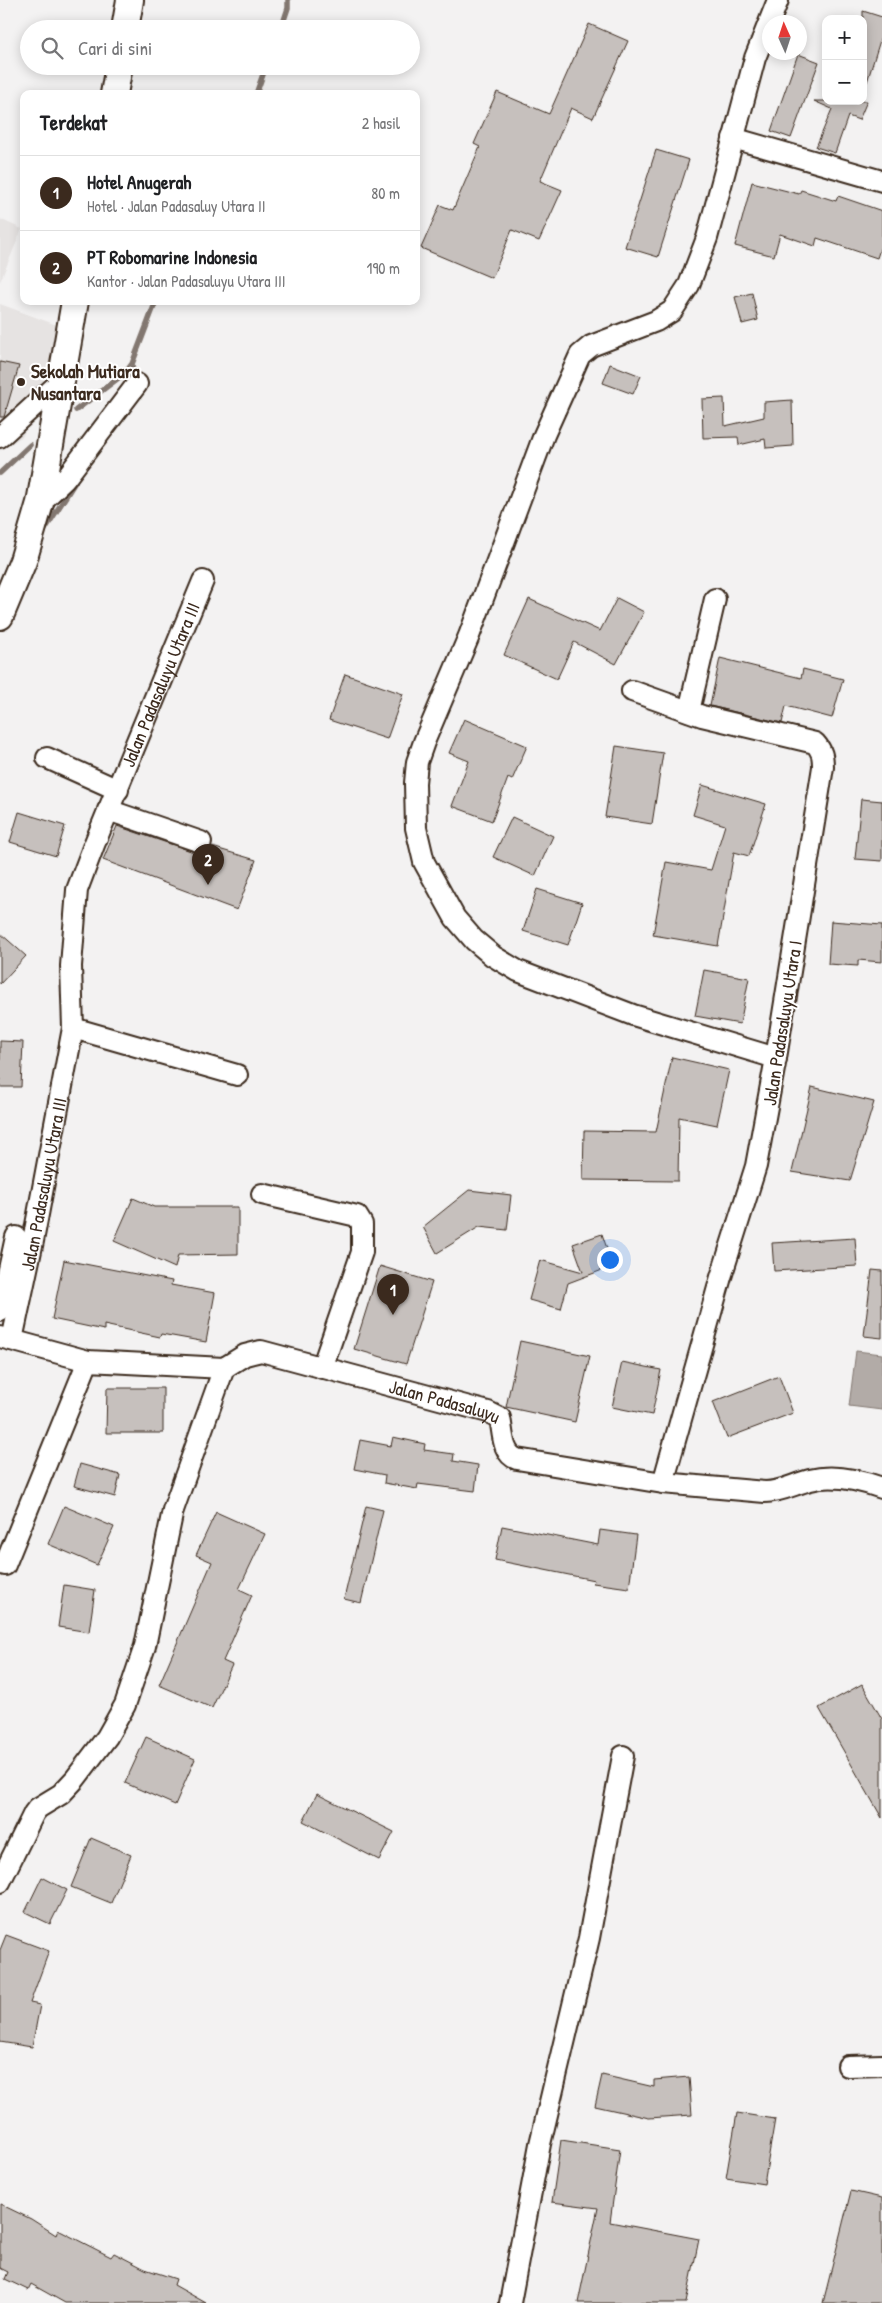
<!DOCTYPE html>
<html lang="id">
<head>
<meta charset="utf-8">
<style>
  body { margin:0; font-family:"Patrick Hand",sans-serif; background:#f2f2f2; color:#202124 }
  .controls { position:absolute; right:15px; top:15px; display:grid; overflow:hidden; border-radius:10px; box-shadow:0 2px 12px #0003 }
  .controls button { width:45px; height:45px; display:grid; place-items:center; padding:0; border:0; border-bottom:1px solid #e0e0e0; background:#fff; color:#202124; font:25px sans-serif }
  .compass { position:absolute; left:762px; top:15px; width:45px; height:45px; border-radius:50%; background:#fff; box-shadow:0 2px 12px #0003; rotate:357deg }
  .you { position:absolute; left:609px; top:1259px; width:18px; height:18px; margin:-12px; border:4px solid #fff; border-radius:50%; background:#1a73e8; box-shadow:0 0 0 8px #1a73e833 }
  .badge { display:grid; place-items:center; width:32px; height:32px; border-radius:50%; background:#3b2a1e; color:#fff; font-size:16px; font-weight:700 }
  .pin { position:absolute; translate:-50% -41px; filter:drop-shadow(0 1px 2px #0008) }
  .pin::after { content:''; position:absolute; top:26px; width:18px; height:15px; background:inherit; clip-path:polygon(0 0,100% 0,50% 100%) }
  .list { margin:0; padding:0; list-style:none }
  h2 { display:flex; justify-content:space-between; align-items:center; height:65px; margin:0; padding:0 20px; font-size:21px }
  h2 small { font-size:16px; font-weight:400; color:#757577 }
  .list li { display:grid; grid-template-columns:32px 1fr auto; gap:15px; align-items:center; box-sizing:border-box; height:75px; padding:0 20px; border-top:1px solid #e0e0e0 }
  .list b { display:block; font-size:19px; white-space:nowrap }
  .list p { margin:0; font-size:16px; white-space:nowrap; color:#757577 }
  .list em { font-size:16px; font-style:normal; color:#757577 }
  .icon { flex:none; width:28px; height:28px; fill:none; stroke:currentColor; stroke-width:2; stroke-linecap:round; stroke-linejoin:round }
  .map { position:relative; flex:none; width:882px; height:2303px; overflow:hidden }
  .search { position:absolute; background:#fff; box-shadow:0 2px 12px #0003; left:20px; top:20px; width:400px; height:55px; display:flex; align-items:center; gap:12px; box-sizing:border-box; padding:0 18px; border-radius:28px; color:#757577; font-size:19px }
  .panel { position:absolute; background:#fff; box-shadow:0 2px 12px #0003; left:20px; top:90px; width:400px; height:215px; border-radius:10px }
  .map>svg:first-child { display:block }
  .built { fill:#e6e3e2 }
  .water { fill:#b2aba7; stroke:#827770 }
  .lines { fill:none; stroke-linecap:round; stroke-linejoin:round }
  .stream { stroke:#827770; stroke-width:5.5 }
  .building { fill:#c6c0bd; stroke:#3b2a1e }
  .minor-casing { stroke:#3b2a1e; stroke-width:24 }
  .major-casing { stroke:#3b2a1e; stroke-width:30 }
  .minor { stroke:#fff; stroke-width:20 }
  .major { stroke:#fff; stroke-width:26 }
  .poi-dot { fill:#3b2a1e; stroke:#fff; stroke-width:2 }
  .labels { text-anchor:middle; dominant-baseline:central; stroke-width:4; stroke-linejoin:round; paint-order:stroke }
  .poi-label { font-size:19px; font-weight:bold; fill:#3b2a1e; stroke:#fff; text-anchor:start }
  .street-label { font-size:19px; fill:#3b2a1e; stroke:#fff }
</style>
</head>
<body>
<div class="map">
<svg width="882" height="2303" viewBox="0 0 882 2303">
  <rect width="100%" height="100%" fill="#f3f2f2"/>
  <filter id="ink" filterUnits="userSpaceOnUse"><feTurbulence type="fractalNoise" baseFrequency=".02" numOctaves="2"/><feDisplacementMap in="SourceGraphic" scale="10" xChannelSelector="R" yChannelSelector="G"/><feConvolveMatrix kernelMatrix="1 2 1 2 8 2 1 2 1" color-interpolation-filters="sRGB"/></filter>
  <g filter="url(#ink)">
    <path class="built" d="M0 219 22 229 0 282Z
      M0 304 62 327 23 436 0 451Z"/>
    <path class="water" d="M856 1351 882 1354V1410L849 1406Z"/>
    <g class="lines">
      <path class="stream" d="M281 29 288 8V0
        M256 94 266 66
        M132 364 134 382
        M76 410 125 373 132 364 156 301
        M0 473 30 445
        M44 531 75 482"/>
    </g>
    <path class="building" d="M863 11 882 17V34L867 82 863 81Z
      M589 24 628 41 593 118 571 108 540 181 562 190 539 241 512 230 492 278 421 248 440 205 453 210 480 147 474 144 497 92 549 114Z
      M798 54 819 62 791 138 771 131Z
      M814 101H867L859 120 848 116 835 153 816 147 832 109Z
      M656 150 689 160 658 257 625 247Z
      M752 182 799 194 801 190 836 201 838 196 882 211V243L877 258 817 238 815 246 780 234 774 256 735 246Z
      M752 293 758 320 742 324 735 297Z
      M0 362 19 366 4 417H0Z
      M610 364 641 376 633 394 603 383Z
      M724 398 725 426 764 417V402L792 400 793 446 766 448 765 439 739 445 738 437 703 438 702 399Z
      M617 598 644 612 616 664 574 642 557 679 504 655 529 599 600 631Z
      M720 658 801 678 803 669 843 679 832 718 786 706 782 723 710 706Z
      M345 674 403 694 387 739 329 720Z
      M464 719 527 746 512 780 508 778 492 821 452 806 469 761 449 753Z
      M616 746 663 753 652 824 605 817Z
      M702 785 766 804 749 856 734 852 718 946 653 935 666 862 711 870 725 825 693 815Z
      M861 799 882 801V861L855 859Z
      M19 812 65 826 56 856 10 842Z
      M512 817 553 836 535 876 493 857Z
      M117 826 197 853 204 854 212 847 256 860 237 910 103 860Z
      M537 889 582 903 568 945 523 931Z
      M831 921 882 925V962L858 960V966L828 964Z
      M0 933 26 956 0 984Z
      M704 970 749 978 740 1024 695 1016Z
      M0 1041 23 1042 21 1087H0Z
      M672 1057 729 1070 717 1125 679 1117 678 1181 583 1180 584 1131 656 1132Z
      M812 1087 874 1102 850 1181 792 1172Z
      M469 1190 511 1195 507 1230 479 1227 437 1253 423 1227Z
      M133 1198 154 1207H238V1254L178 1255 175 1268 114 1241Z
      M602 1234 613 1266 568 1283 561 1309 529 1300 540 1260 583 1272 573 1244Z
      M855 1238 857 1266 774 1271 772 1243Z
      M64 1260 172 1281 171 1285 215 1293 206 1342 161 1334 160 1337 104 1325V1330L52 1319Z
      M380 1266 432 1282 406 1364 354 1349Z
      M872 1270 882 1271V1338L864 1336Z
      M520 1341 590 1356 575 1422 506 1407Z
      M622 1362 661 1370 652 1415 612 1407Z
      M779 1376 793 1413 727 1438 713 1402Z
      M107 1388H163V1433H106Z
      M393 1437 425 1444 424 1450 454 1454 453 1461 478 1465 475 1491 418 1484 417 1489 384 1483 385 1475 354 1469 360 1440 391 1446Z
      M80 1464 120 1475 115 1497 74 1486Z
      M64 1506 114 1527 97 1565 48 1544Z
      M366 1506 383 1510 361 1603 344 1599Z
      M216 1512 265 1534 239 1589 252 1595 223 1661 232 1665 212 1708 159 1685 212 1562 196 1555Z
      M502 1526 598 1545 600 1530 636 1535 629 1588 593 1583 594 1580 495 1560Z
      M64 1585 95 1590 89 1632 58 1627Z
      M862 1684 882 1719V1818L819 1708Z
      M146 1737 195 1759 175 1805 125 1783Z
      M317 1794 394 1832 379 1860 303 1821Z
      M91 1838 131 1855 111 1903 71 1887Z
      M42 1877 67 1890 50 1924 25 1912Z
      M6 1935 49 1951 30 2003 40 2005 32 2047 0 2042V1950Z
      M602 2075 654 2087V2080L689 2077 692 2115 649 2118 595 2106Z
      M737 2113 775 2119 764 2184 726 2178Z
      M561 2140 620 2149 610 2222 699 2239 686 2303H578L598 2208 552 2202Z
      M851 2191 882 2198V2303H823Z
      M0 2204 31 2219 56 2235 58 2230 111 2257 114 2253 145 2269 176 2279 174 2285 206 2303H65L31 2284 28 2290 5 2279 8 2272 0 2268Z"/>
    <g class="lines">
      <defs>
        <g id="minor">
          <path d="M733 138 882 181"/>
          <path d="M0 437 60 382"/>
          <path d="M40 503 65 479 137 384"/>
          <path d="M632 691 702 716 815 743C822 751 823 756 823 767L776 1058 756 1166 721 1277 663 1483"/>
          <path d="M689 711 715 599"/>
          <path d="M47 758 118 790"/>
          <path d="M108 810 201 842"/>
          <path d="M73 1028 237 1075"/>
          <path d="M776 1058 633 1015 518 971 493 956 474 940 455 918 424 862 416 828 415 783 417 762 424 742 469 636 544 435 580 355 591 346 656 321 672 311 689 285 707 238 755 58 778 0"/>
          <path d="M262 1194 357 1216 362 1224V1252L322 1368"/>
          <path d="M0 1311 16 1237"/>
          <path id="s1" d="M0 1337 88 1361 224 1368 245 1355 261 1351 488 1412 500 1418C503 1432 502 1454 517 1459L663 1483 765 1492C781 1492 794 1484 810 1480 832 1474 860 1480 882 1488"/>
          <path id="s2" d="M12 1340 33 1241 73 1028 71 966 77 890 94 845 203 581"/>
          <path d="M5 1565 88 1361"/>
          <path d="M0 1882 34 1813 38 1808 61 1794 75 1779 107 1737 125 1705 145 1646 173 1510 224 1368"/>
          <path d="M848 2066 882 2065"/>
          <path d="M510 2303 540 2144 589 1938 623 1756"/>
        </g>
        <path id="major" d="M125 29 130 0
          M114 94 119 66
          M0 616 23 561 40 503 75 301"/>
      </defs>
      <use href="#minor" class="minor-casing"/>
      <use href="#major" class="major-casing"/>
      <use href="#minor" class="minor"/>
      <use href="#major" class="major"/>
    </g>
  </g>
  <circle class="poi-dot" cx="21" cy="382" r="5"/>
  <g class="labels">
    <g class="poi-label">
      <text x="31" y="371">Sekolah Mutiara<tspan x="31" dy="22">Nusantara</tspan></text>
    </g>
    <g class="street-label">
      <text stroke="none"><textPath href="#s2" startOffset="678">Jalan Padasaluyu Utara III</textPath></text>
      <text transform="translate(782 1023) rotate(-81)">Jalan Padasaluyu Utara I</text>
      <text stroke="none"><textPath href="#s2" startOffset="159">Jalan Padasaluyu Utara III</textPath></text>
      <text stroke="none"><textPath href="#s1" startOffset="459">Jalan Padasaluyu</textPath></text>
    </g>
  </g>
</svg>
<div class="controls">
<button>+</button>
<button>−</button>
</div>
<svg class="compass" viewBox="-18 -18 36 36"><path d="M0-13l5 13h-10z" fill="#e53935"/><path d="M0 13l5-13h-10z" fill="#757577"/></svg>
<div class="you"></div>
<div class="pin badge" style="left:393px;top:1315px">1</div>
<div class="pin badge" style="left:208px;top:885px">2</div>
<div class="search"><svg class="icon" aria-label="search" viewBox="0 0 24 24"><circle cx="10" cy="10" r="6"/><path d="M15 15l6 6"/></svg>Cari di sini</div>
<section class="panel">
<h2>Terdekat<small>2 hasil</small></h2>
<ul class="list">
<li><span class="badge">1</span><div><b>Hotel Anugerah</b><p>Hotel · Jalan Padasaluy Utara II</p></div><em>80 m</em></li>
<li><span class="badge">2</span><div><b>PT Robomarine Indonesia</b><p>Kantor · Jalan Padasaluyu Utara III</p></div><em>190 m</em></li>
</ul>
</section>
</div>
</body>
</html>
